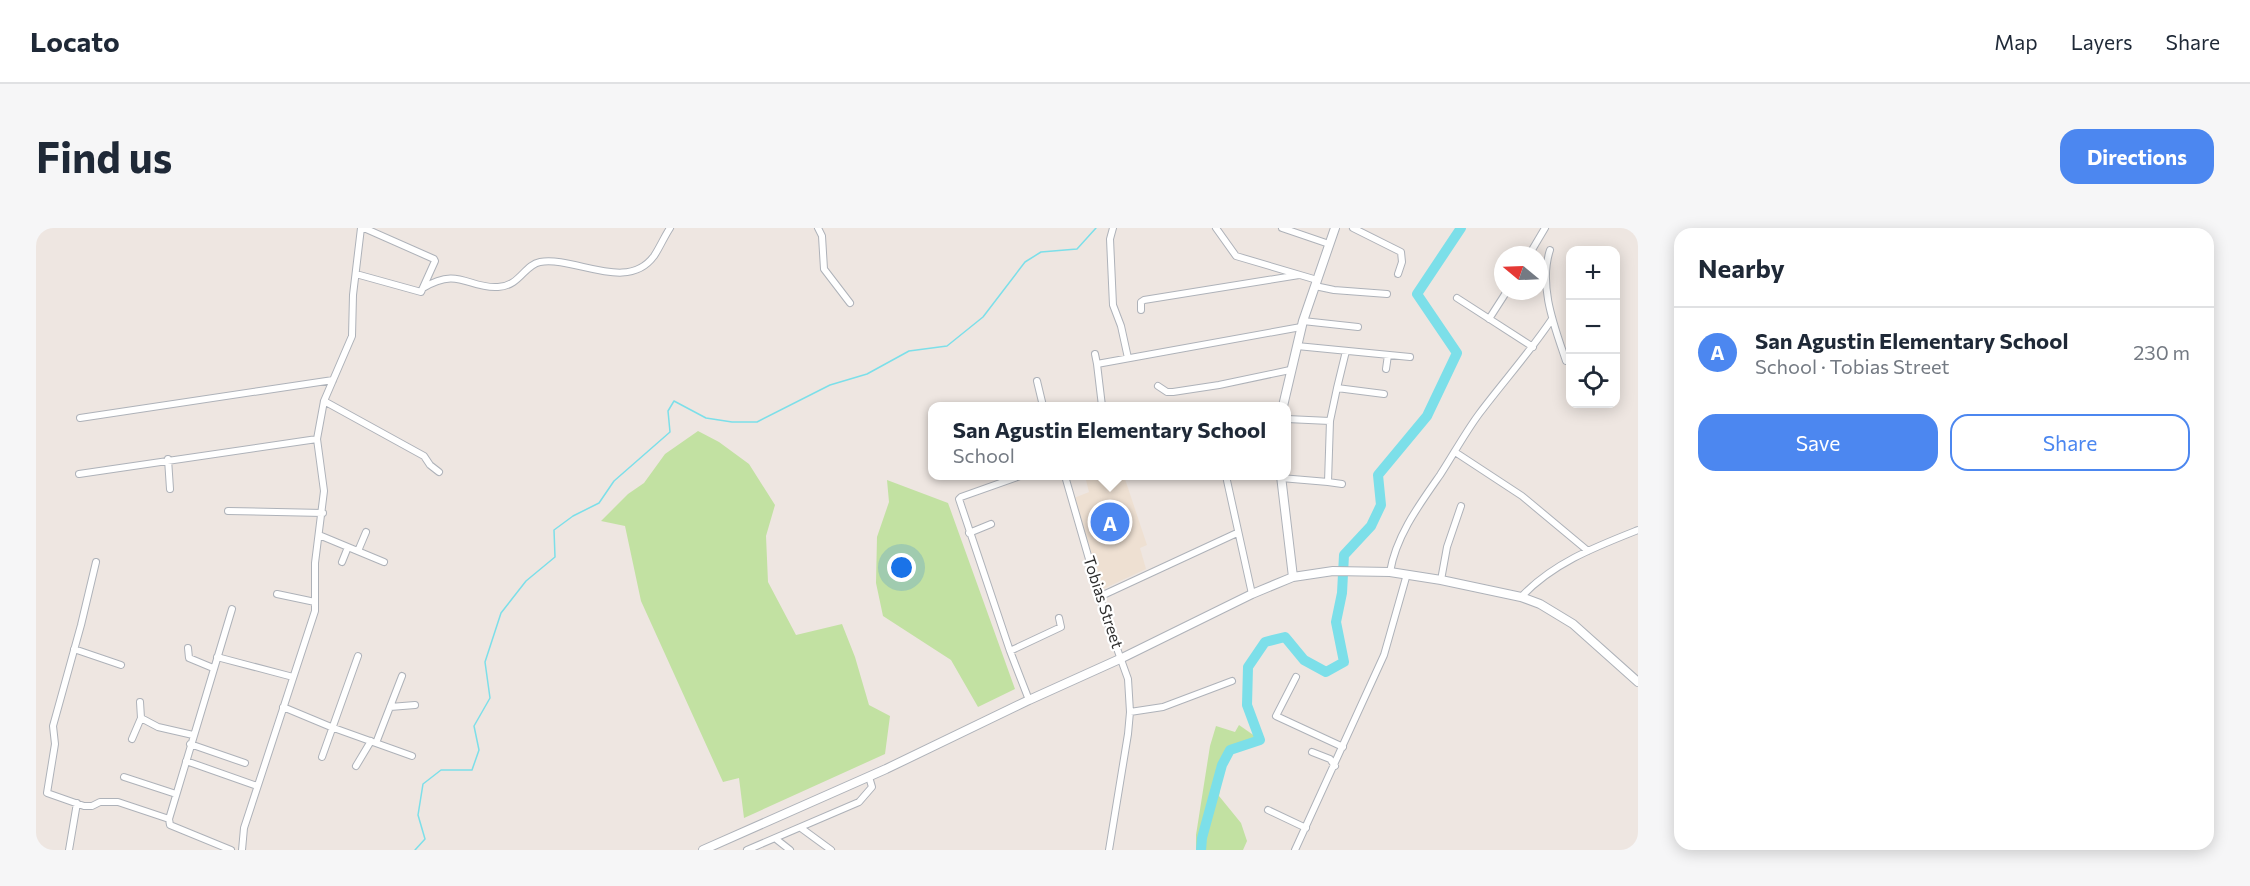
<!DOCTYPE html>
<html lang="en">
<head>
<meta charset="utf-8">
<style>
  body { margin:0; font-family:Commissioner,sans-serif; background:#f6f6f7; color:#1f2937 }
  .controls { position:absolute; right:18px; top:18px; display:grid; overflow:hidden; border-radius:12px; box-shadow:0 3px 15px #0003 }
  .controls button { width:54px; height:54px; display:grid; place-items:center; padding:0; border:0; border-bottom:2px solid #e0e1e3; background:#fff; color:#1f2937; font:30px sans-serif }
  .compass { position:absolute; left:1458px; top:18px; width:54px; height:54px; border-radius:50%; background:#fff; box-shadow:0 3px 15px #0003; rotate:289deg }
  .you { position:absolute; left:866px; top:340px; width:21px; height:21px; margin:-15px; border:4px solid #fff; border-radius:50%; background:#1a73e8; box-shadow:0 0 0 9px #1a73e833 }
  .badge { display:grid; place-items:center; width:39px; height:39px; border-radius:50%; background:#4c87f0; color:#fff; font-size:20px; font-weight:700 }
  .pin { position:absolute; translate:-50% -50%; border:3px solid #fff; box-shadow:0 2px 6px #0006 }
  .popup { position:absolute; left:892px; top:174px; width:363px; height:78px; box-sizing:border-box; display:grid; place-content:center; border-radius:12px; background:#fff; filter:drop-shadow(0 2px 4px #0005); font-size:20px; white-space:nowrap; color:#747a83 }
  .popup b { font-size:22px; color:#1f2937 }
  .popup::after { content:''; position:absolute; left:50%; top:100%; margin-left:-12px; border:12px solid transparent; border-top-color:#fff }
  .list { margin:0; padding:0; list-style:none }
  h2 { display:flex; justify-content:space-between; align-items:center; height:78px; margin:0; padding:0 24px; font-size:26px }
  h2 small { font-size:20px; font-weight:400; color:#747a83 }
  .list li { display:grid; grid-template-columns:39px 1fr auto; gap:18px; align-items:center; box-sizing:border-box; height:90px; padding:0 24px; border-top:2px solid #e0e1e3 }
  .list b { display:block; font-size:22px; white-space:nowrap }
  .list p { margin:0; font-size:20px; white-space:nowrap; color:#747a83 }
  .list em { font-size:20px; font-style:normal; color:#747a83 }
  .actions { display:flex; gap:12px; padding:18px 24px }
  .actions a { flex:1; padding:14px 0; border:2px solid #4c87f0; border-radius:18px; text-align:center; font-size:21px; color:#4c87f0 }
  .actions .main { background:#4c87f0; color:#fff }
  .icon { flex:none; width:33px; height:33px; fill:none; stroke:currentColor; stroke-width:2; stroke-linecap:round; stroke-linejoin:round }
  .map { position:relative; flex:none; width:1602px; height:622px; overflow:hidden; border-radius:18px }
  header { display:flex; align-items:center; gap:36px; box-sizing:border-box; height:84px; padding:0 30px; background:#fff; border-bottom:2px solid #e0e1e3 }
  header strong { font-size:28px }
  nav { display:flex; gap:33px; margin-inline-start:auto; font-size:21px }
  .intro { display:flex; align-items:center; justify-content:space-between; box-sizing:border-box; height:144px; padding:0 36px }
  h1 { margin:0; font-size:42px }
  .button { padding:15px 27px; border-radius:18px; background:#4c87f0; color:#fff; font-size:21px; font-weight:700 }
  main { display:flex; gap:36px; padding:0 36px }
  aside { flex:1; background:#fff; border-radius:18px; box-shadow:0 3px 15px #0003 }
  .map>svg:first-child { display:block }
  .education { fill:#eee0d2 }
  .green { fill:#c2e1a2 }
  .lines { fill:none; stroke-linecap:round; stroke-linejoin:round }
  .stream { stroke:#7cdfe9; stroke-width:1.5 }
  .river { stroke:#7cdfe9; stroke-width:10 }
  .minor-casing { stroke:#aeb2b9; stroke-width:8 }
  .tertiary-casing { stroke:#aeb2b9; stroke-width:10 }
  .minor { stroke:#fff; stroke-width:6 }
  .tertiary { stroke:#fff; stroke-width:8 }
  .labels { text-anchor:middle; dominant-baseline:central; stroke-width:4.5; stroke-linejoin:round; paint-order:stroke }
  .street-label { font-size:16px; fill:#2e2e2e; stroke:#fff }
</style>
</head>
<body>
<header>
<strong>Locato</strong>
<nav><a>Map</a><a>Layers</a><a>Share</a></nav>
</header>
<div class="intro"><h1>Find us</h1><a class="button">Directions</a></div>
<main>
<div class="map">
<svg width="1602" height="622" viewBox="0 0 1602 622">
  <rect width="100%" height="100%" fill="#eee6e1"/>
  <path class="education" d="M1067 248H1088L1111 317 1104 320 1110 341 1067 361 1038 270 1053 264 1050 252Z"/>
  <path class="green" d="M662 203 683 214 713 236 739 277 730 308 732 354 760 407 806 396 819 429 833 477 854 488 849 526 708 590 703 550 687 554 605 373 589 298 565 293 592 266 608 255 629 226Z
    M851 252 912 275 979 461 942 479 915 432 847 388 840 355 841 309 853 274Z
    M1203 497 1226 513 1195 523 1188 537 1183 568 1205 595 1211 613 1207 622H1160V607L1174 518 1180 498 1199 504Z"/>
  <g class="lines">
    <path class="stream" d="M379 622 389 611 382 587 387 556 405 542H436L443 522 438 498 454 470 449 434 465 385 490 353 519 329 518 302 537 288 563 275 578 253 634 204 632 183 638 173 670 190 696 194H721L794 157 831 146 873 123 911 118 947 89 989 34 1005 24 1041 21 1060 0"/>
    <path class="river" d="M1165 622 1166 610 1186 537 1194 522 1224 512 1211 477 1212 439 1229 414 1249 409 1268 432 1290 444 1308 434 1300 394 1306 365 1308 327 1335 298 1345 277 1342 247 1391 188 1421 125 1381 66 1425 0"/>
    <defs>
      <path id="minor" d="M782 0 786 8 788 41 814 75
        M1077 0 1074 11 1077 77 1085 98 1092 130
        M1180 0 1200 28 1281 52
        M1246 0 1293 16
        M1317 0 1365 24 1366 34 1362 46
        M1514 22C1502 58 1519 100 1530 133
        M1493 27 1509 0
        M320 46 385 64 399 33 398 31 328 0
        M1279 58 1298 62 1351 66
        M387 60C423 38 432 61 462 59 484 58 488 37 504 34 539 28 591 65 618 28 624 19 628 9 634 0
        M1421 70 1497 119
        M1105 82V74L1108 72 1263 47
        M1453 91 1471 63
        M1267 93 1322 99
        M1261 118 1374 129
        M1059 126 1061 136
        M1350 141 1352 127
        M1001 153 1007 178
        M1122 158 1131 164H1137L1183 157 1254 142
        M1301 160 1310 123
        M288 173 388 228 394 237 403 244
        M1066 178 1061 136 1265 99
        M44 190 297 152
        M1251 191 1294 193
        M1419 224 1486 268 1552 323
        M132 231 134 261
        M43 246 281 211
        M984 248 925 269 923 271 974 423 993 472
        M1029 248 1070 390 1092 451 1094 484 1092 506 1073 622
        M1190 248 1216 366
        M1245 250 1292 254 1294 193 1301 160 1348 166
        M1292 254 1306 256
        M192 283 287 285
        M933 305 955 296
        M283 307 348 334
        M322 323 330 304
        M60 334 45 397 17 498 19 516 11 565 48 578H56L64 574H82L133 591
        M306 334 312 319
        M1354 344C1360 308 1383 277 1404 247 1417 227 1429 205 1443 186 1467 154 1494 124 1516 91
        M1405 352 1411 319 1425 278
        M241 366 279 374
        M1065 368 1201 305
        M1485 369C1517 335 1559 319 1602 302
        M152 420 153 430 177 440
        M38 421 85 437
        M974 423 1025 399 1023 390
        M181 429 257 449
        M1260 449 1240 488 1307 519
        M104 474 105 490
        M247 479 295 499 376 528
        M354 479 379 477
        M1094 484 1127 479 1196 453
        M96 511 105 490 122 499 157 507
        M340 515 366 448
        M154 516 209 535
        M1276 524 1294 531 1299 538
        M286 529 322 428
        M150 533 221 558
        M320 538 335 513
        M88 549 140 566
        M1232 582 1270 600
        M765 600 795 622
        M740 611 754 622
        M33 622 41 575
        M195 622 134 597 133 591 196 381
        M206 622 208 600 279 383V335L288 263 281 211 288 173 316 108 317 67 325 0
        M711 622 823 574 836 559 833 549
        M1259 622 1348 427 1371 346"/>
      <path id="tertiary" d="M1247 178 1267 93 1299 0
        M1245 248 1257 349
        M667 622 850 541 993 472 1086 430 1216 366 1257 349 1297 343 1354 344 1405 352 1485 369 1504 376 1537 396 1602 454"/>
    </defs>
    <use href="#minor" class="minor-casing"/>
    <use href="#tertiary" class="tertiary-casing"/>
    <use href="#minor" class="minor"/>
    <use href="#tertiary" class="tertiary"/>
  </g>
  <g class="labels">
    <g class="street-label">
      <text transform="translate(1068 374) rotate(72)">Tobias Street</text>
    </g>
  </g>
</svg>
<div class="controls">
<button>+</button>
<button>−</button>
<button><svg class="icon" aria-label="locate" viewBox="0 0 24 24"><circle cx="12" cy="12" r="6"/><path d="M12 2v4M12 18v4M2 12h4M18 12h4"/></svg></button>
</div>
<svg class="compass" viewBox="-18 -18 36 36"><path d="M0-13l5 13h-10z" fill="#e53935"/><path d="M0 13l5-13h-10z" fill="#747a83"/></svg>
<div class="you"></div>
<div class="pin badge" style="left:1074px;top:294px">A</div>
<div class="popup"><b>San Agustin Elementary School</b>School</div>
</div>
<aside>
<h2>Nearby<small></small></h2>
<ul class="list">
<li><span class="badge">A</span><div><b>San Agustin Elementary School</b><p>School · Tobias Street</p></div><em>230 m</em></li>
</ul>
<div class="actions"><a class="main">Save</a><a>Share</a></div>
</aside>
</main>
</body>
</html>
